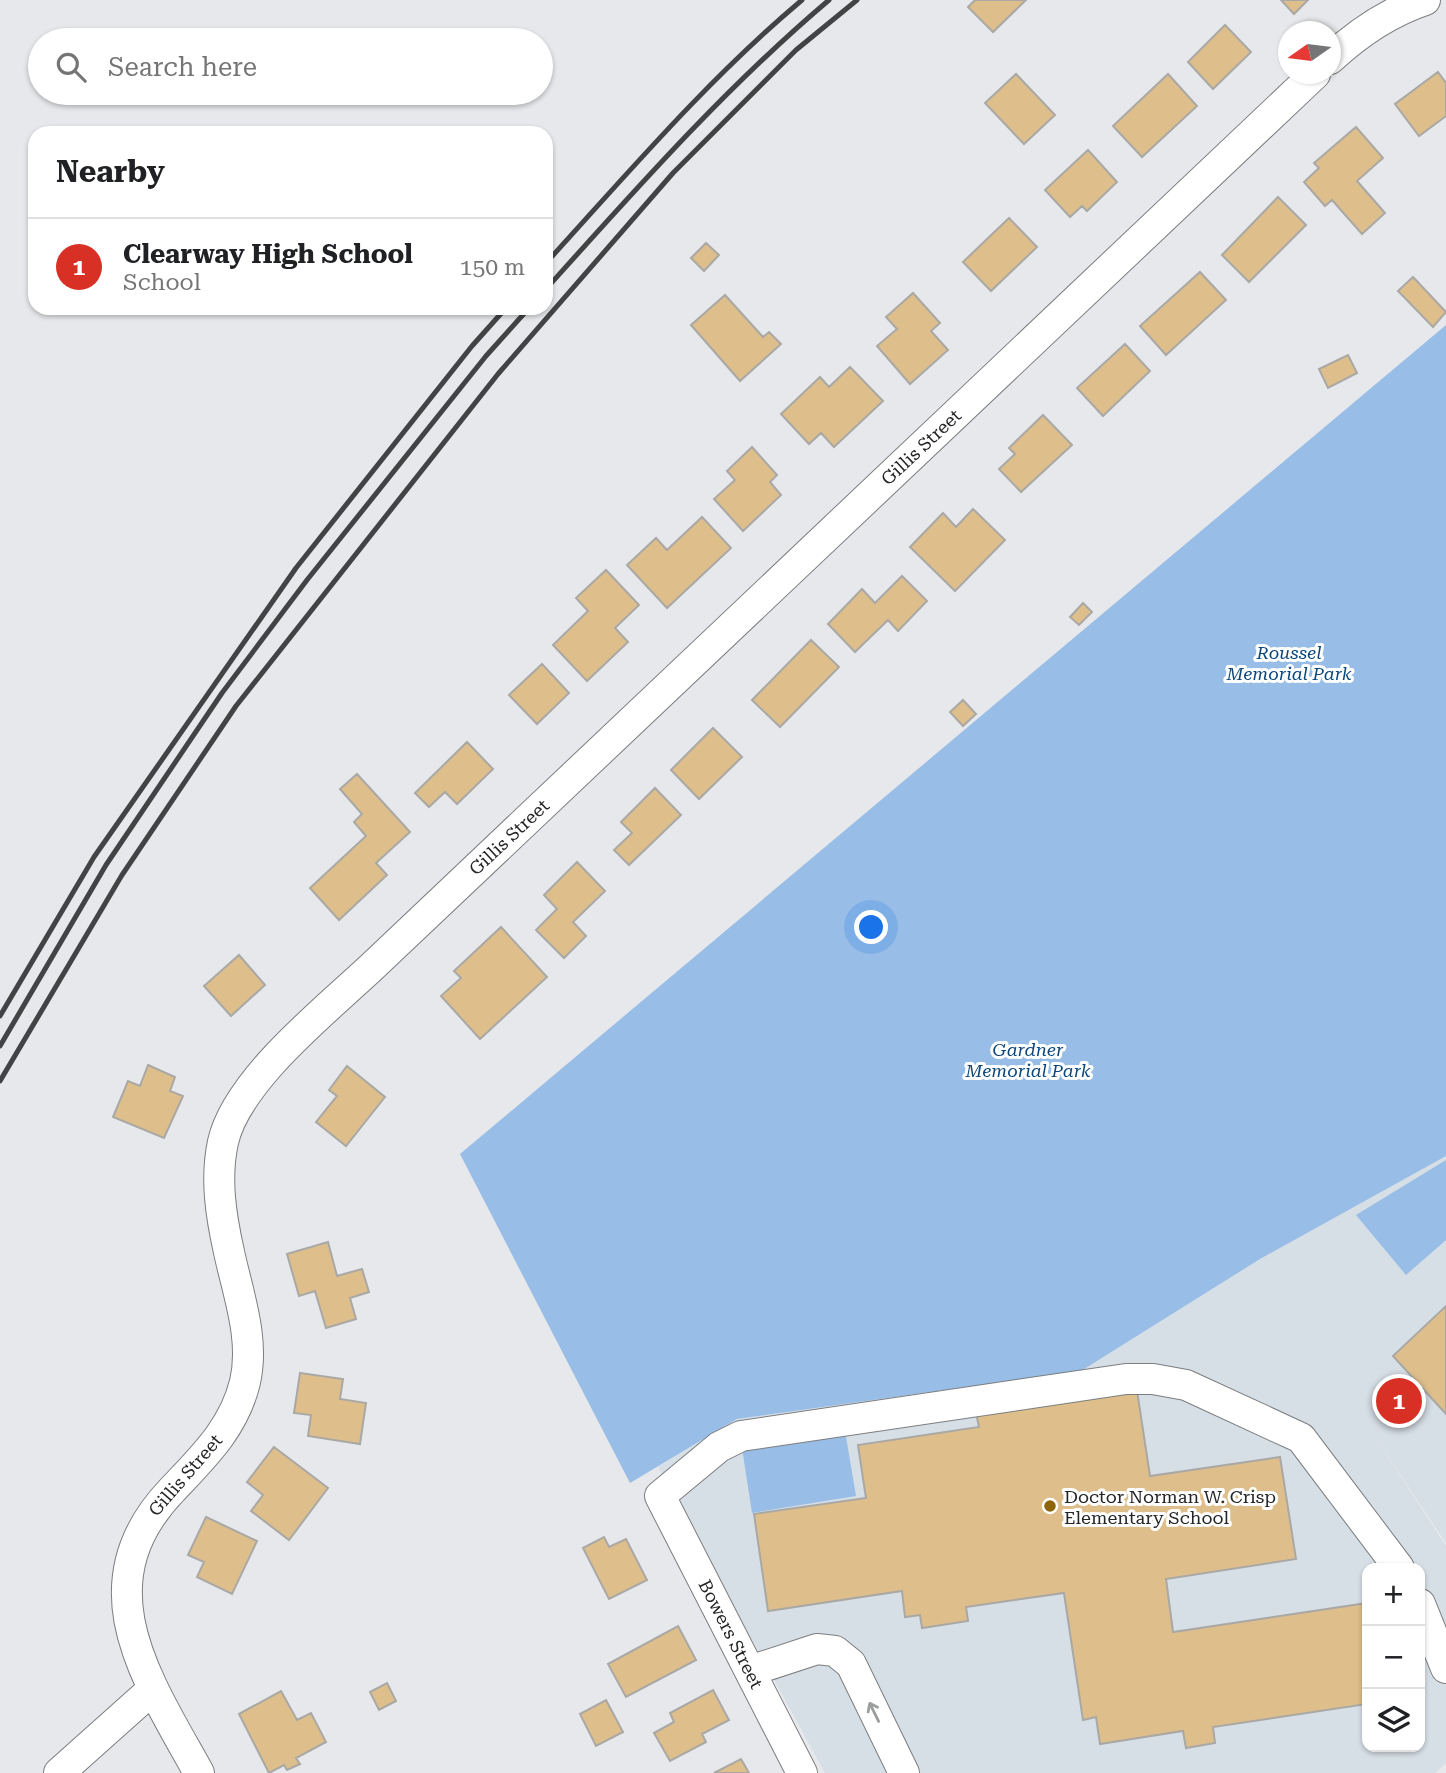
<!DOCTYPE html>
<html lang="en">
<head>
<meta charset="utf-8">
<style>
  body { margin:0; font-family:"Roboto Serif",serif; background:#f6f6f6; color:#202124 }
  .controls { position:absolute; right:21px; bottom:21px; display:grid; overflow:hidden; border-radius:14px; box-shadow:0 2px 5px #0004 }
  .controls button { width:63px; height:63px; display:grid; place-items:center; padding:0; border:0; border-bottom:2px solid #e0e0e0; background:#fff; color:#202124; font:35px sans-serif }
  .compass { position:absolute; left:1278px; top:21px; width:63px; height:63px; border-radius:50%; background:#fff; box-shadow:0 2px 5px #0004; rotate:256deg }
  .you { position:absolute; left:872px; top:928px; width:24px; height:24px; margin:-18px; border:5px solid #fff; border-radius:50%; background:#1a73e8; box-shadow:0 0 0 10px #1a73e833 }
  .badge { display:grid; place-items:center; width:46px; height:46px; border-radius:50%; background:#d93025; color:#fff; font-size:23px; font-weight:700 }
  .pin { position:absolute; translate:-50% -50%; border:4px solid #fff; box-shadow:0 2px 7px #0006 }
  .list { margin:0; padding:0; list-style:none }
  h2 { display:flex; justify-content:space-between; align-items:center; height:91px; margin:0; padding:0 28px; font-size:30px }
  h2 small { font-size:23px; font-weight:400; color:#757577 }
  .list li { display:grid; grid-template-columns:46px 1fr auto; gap:21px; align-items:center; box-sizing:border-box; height:98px; padding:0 28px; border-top:2px solid #e0e0e0 }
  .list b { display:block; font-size:26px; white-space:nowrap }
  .list p { margin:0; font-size:23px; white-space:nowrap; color:#757577 }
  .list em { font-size:23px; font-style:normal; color:#757577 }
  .icon { flex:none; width:38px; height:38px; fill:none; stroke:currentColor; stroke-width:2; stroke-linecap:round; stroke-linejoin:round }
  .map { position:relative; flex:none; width:1446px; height:1773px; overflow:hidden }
  .search { position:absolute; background:#fff; box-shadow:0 2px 5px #0004; left:28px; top:28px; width:525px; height:77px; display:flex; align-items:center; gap:18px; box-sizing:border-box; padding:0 24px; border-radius:38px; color:#757577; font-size:26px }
  .panel { position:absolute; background:#fff; box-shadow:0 2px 5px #0004; left:28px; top:126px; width:525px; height:189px; border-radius:21px }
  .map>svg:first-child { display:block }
  .built { fill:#d6dee6; fill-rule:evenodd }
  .green { fill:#98bde6 }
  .building { fill:#debf8c; stroke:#aaa8a5; stroke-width:2 }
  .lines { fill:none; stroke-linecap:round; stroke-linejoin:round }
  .minor-casing { stroke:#7b7d7f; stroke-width:32 }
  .minor { stroke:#fff; stroke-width:30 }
  .rail { stroke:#414344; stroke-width:5 }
  .oneway { stroke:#9c9d9d }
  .poi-dot { fill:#8e6408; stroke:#fff; stroke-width:2.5 }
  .labels { text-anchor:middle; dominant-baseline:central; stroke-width:6; stroke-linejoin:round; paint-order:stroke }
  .street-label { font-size:18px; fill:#242526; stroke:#fff }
  .park-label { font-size:18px; font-style:italic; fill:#0b477b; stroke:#fff }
  .poi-label { font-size:18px; fill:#242526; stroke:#fff; text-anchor:start }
</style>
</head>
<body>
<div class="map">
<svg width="1446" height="1773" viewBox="0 0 1446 1773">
  <rect width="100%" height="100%" fill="#e6e8eb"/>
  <path class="built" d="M1446 1156V1543L1366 1423 1446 1546V1763L1435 1773H825L658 1467 737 1419 1081 1371 1260 1259ZM1367 1568H1420V1747H1367Z"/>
  <path class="green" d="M1446 325V1156L1260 1259 1081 1371 737 1419 630 1483 460 1154Z
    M1446 1160V1240L1406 1275 1356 1215Z
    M845 1431 856 1496 752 1513 742 1448Z"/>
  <path class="building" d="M975 0H1026L993 32 968 7Z
    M1281 0H1308L1294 14Z
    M1225 25 1251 52 1213 89 1188 62Z
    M1438 72 1446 83V116L1419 136 1395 104Z
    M1016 74 1055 115 1024 144 985 103Z
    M1168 74 1197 106 1142 157 1113 126Z
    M1356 127 1383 158 1357 181 1385 213 1362 234 1332 200 1325 206 1304 182 1319 168 1314 163Z
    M1088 150 1117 182 1087 211 1082 206 1070 217 1045 190Z
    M1278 197 1306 225 1249 282 1222 255Z
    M1009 218 1037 247 991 291 963 262Z
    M706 243 719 255 704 271 691 258Z
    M1200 272 1226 300 1166 355 1140 326Z
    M1413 277 1446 312 1433 327 1398 291Z
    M913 293 940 323 931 331 948 350 910 384 877 346 897 329 886 317Z
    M725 295 763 337 769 332 781 344 740 381 691 325Z
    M1125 344 1150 371 1103 416 1077 388Z
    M1348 355 1357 373 1328 388 1319 369Z
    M850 367 883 401 834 447 821 433 809 444 781 414 820 377 829 387Z
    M1043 415 1072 445 1021 492 999 469 1015 454 1009 448Z
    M752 447 777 475 770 482 781 495 743 531 714 499 735 480 727 471Z
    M973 509 1005 540 955 591 910 547 943 513 956 527Z
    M702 517 731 548 667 608 627 565 656 538 667 550Z
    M606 570 639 605 615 628 628 642 587 681 553 645 588 611 576 598Z
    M902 576 927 601 898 631 888 620 855 652 828 624 862 589 875 603Z
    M1083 603 1092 612 1079 625 1070 617Z
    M811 640 839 667 780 727 752 700Z
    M542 664 569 693 537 724 509 695Z
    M963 700 976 714 963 726 950 712Z
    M713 728 742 757 699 799 671 770Z
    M467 742 493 769 457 804 445 792 429 807 415 793Z
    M357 774 410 832 376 863 387 875 339 920 310 888 366 836 354 822 362 814 340 789Z
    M655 788 681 815 629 865 614 850 632 833 621 822Z
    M577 862 605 891 573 922 586 936 564 958 536 930 557 909 544 895Z
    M501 927 547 977 480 1039 441 996 461 978 454 971Z
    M239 955 265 985 231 1016 204 986Z
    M148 1065 175 1077 170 1091 183 1096 164 1138 113 1117 128 1081 140 1086Z
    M347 1066 385 1097 346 1146 316 1122 337 1096 329 1090Z
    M328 1242 337 1276 362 1269 369 1292 350 1298 356 1319 326 1328 315 1291 299 1296 287 1254Z
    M1446 1306V1414L1393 1356Z
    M300 1373 343 1379 340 1399 366 1403 360 1444 308 1436 311 1415 294 1413Z
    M1136 1384 1150 1476 1280 1457 1296 1559 1166 1579 1173 1632 1367 1603V1704L1213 1727 1215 1743 1186 1748 1183 1731 1100 1744 1096 1717 1083 1720 1064 1593 966 1607 968 1621 922 1628 920 1615 905 1617 902 1591 768 1611 754 1514 866 1498 858 1445 979 1427 975 1408Z
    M274 1447 328 1488 289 1540 251 1511 263 1495 247 1482Z
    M206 1517 257 1541 232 1594 197 1577 204 1562 188 1555Z
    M604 1537 609 1547 626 1539 647 1580 609 1599 583 1548Z
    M678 1626 696 1660 626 1697 608 1664Z
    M387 1683 396 1701 379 1710 370 1692Z
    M713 1690 729 1720 702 1734 706 1742 670 1761 654 1733 674 1722 670 1713Z
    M281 1691 297 1720 311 1713 326 1742 296 1758 300 1764 287 1770 284 1765 269 1773 239 1714Z
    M606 1700 623 1732 596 1746 580 1714Z
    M741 1759 749 1773H714Z"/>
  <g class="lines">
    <defs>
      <path id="minor" d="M1330 59C1358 33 1389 12 1425 0
        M1420 1604 1446 1668
        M750 1671 817 1649 835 1651 851 1664 904 1773
        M59 1773 153 1689
        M199 1773C147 1679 81 1585 172 1490 203 1457 234 1428 245 1382 255 1339 238 1294 229 1252 221 1216 215 1179 223 1142 237 1079 330 1007 376 963L1315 74
        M802 1773 660 1496 719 1447 741 1436 1126 1379H1153L1186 1385 1301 1438 1399 1568"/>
    </defs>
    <use href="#minor" class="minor-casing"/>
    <use href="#minor" class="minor"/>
    <path class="rail" d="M546 263C628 173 709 78 802 0
      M546 289C636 189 726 87 829 0
      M0 1016 94 857 296 568 472 346 506 308
      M0 1046 106 865 222 693 307 580 486 356 529 308
      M0 1081 122 875 236 706 498 374 673 173 796 50 857 0"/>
  </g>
  <defs><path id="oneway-shaft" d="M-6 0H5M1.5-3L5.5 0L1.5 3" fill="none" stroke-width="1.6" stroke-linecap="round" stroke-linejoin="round" transform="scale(1.75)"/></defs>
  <use class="oneway" href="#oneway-shaft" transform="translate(874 1712) rotate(-116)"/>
  <circle class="poi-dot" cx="1050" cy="1506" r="7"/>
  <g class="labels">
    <g class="street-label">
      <text transform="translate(921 447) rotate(-43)">Gillis Street</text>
      <text transform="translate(509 837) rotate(-43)">Gillis Street</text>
      <text transform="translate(185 1475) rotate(-49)">Gillis Street</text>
      <text transform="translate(731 1634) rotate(63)">Bowers Street</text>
    </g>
    <g class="park-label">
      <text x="1289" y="652">Roussel<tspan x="1289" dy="21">Memorial Park</tspan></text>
      <text x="1028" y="1049">Gardner<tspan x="1028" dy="21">Memorial Park</tspan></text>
    </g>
    <g class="poi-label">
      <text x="1064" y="1496">Doctor Norman W. Crisp<tspan x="1064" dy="21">Elementary School</tspan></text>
    </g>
  </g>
</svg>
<div class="controls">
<button>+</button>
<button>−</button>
<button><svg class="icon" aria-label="layers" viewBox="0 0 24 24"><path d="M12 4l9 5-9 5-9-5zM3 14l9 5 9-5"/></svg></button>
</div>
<svg class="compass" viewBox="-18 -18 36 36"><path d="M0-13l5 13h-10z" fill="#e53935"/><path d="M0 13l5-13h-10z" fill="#757577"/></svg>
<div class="you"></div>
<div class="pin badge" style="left:1399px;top:1401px">1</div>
<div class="search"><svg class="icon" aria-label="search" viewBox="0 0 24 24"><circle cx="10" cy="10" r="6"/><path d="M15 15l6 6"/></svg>Search here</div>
<section class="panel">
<h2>Nearby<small></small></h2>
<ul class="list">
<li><span class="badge">1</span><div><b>Clearway High School</b><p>School</p></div><em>150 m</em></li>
</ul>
</section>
</div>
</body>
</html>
